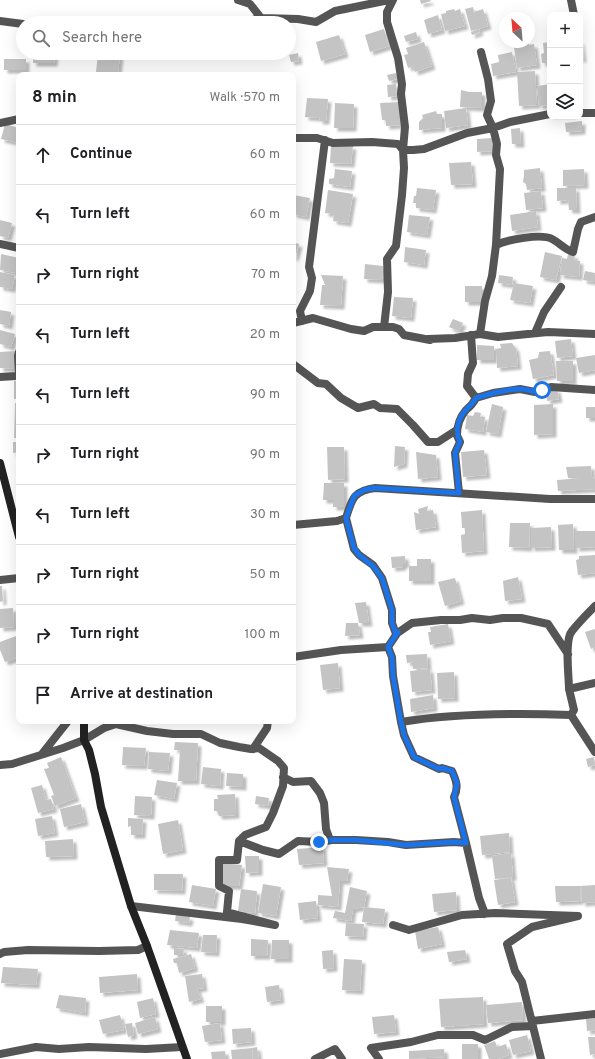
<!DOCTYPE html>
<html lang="en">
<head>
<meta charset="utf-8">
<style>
  body { margin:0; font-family:Overpass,sans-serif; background:#f2f2f2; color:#202124 }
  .controls { position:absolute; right:12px; top:12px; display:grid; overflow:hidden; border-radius:8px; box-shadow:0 4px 16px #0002 }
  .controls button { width:36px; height:36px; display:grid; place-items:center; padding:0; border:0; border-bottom:1px solid #e0e0e0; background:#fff; color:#202124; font:20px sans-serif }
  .compass { position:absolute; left:499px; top:12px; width:36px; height:36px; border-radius:50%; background:#fff; box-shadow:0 4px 16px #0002; rotate:334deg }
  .stop { position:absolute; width:12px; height:12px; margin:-9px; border:3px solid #1a73e8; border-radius:50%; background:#fff }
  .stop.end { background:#1a73e8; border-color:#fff; box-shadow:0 1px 4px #0008 }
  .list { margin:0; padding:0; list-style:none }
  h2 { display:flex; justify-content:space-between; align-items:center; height:52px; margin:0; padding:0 16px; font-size:17px }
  h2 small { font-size:13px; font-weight:400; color:#757577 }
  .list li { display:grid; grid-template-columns:26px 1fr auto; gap:12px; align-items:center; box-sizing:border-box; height:60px; padding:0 16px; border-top:1px solid #e0e0e0 }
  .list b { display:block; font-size:15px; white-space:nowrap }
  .list em { font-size:13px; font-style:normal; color:#757577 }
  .icon { flex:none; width:22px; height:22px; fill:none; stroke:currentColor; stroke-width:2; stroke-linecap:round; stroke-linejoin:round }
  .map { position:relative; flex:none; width:595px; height:1059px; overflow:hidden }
  .search { position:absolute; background:#fff; box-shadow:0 4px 16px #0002; left:16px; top:16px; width:280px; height:44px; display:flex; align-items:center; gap:10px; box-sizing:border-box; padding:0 14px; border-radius:22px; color:#757577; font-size:15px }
  .panel { position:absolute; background:#fff; box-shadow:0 4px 16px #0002; left:16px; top:72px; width:280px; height:652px; border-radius:8px }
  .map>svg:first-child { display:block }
  .building { fill:#c4c4c4; filter:url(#shadow) }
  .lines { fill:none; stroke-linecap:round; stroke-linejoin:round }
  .street { stroke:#555; stroke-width:8 }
  .secondary { stroke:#222; stroke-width:8 }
  .route { stroke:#1a73e8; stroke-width:5 }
</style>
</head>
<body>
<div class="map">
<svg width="595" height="1059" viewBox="0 0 595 1059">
  <defs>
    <filter id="shadow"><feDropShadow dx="3.5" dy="3.5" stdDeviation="1" flood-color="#0004"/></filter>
  </defs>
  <rect width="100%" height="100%" fill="#fff"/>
  <path class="building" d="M420 0H430L431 1 421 4Z
    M473 7 474 12 483 9 488 26 471 31 465 9Z
    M454 9 455 11 460 9 465 26 445 31 441 14 446 13V11Z
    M438 15 442 30 428 34 424 20Z
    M384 29 389 46 370 52 365 35Z
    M479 29 480 32 472 35 471 32Z
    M416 32 418 39 406 42 404 36Z
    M339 35 345 54 321 61 316 42Z
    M580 41H581L583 59H580Z
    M424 42 432 66 415 72 413 66 408 68 404 55 408 54 406 48Z
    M521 42H529V45L534 44 537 65 517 68 514 47 521 46Z
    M550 42V63H542L541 54 544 53 543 43Z
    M512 52 516 72 493 76 491 64 499 62 498 55Z
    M33 53H55L54 63H33Z
    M98 53 120 54 118 74 96 72Z
    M298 53 299 61 291 62 289 55Z
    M4 59H26V70H4Z
    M535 71 537 105 519 106 517 72Z
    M396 73 398 79 389 81 387 75Z
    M396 84 397 96 388 97 387 85Z
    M550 84V105L539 106 537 86Z
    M461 90 469 92H482V108L460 107Z
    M307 98 328 99 326 121H319L320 118 305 117Z
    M399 102 401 125 386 126V120H382L380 103Z
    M335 103 354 104 353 128H334Z
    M466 108 468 125 446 128 444 111Z
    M436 111 437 114H442V128L419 130V122L423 118 422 115Z
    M582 121V131L566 132 565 123Z
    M5 124 19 128V143L1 139Z
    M520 128 521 144H512L511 129Z
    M492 138V151L477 152V139Z
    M331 145 353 146 351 164 330 163Z
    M471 162 473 184 451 185 449 163Z
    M540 168 542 188 527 190 526 184 523 182 524 175V170Z
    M335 169 352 171 350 187 329 184V179L334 178Z
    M584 169 585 185 563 186V170Z
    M417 188 436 190 433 210 416 208V203H413L414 196H416Z
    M557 188H576L577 210H569L568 200 557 201Z
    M328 190 353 194 348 223 333 221 334 214 325 213Z
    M541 191 543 208 526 210 524 193Z
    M293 195 310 198 306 217 293 214Z
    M536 211 538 227 512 231 510 215Z
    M409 215 430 217 427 235 407 232Z
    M0 220 12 223 8 238 0 236Z
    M293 242 299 244 295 258 293 257Z
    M405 247 426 250 424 265 404 262Z
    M545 252 562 256 556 280 540 277Z
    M1 254 19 258V263H18L16 273 0 270Z
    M568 254 575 255 574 260 580 261 579 277 560 275 562 258 567 259Z
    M365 264 383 266 382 280 364 279Z
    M585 271 595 273V282L583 280Z
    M0 272 15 275 12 289 0 287Z
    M321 275 343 276 341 306 320 305 322 285H325Z
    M499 275 513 277 512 285 498 283Z
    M514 283 533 286 530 303 510 300Z
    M465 286H482V302H465Z
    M394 297 413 298 411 318 392 316Z
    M0 310 11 312 9 326 0 324Z
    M453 319 463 323 459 331 449 327Z
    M0 330 15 334 11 347 0 344Z
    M571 339 573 356 557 358 555 341Z
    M512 343 516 349 518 366 497 368 496 349 501 348 500 344Z
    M477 345 494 346V360H477Z
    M15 351 16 369 0 368V352Z
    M550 351 554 375 533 379 529 360 538 358 539 352Z
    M595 355V370L579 373 576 358Z
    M556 361H573V381H557Z
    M14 381H19V399H14Z
    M557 389 559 399 547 401 546 391Z
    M15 403H19V438H14Z
    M492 404 503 407 498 434 486 432Z
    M553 404V434L534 435V405Z
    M586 407H595V418H586Z
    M475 412 481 413 480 417H485L483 432 465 429 467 415 473 416Z
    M13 442H19V452L13 453Z
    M395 446 405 447 404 464 394 467Z
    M327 447H344L345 479 328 480Z
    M484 450 487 475 463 477 461 452Z
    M416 452 436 455 438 477 418 479Z
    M591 466 592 478 595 477V489L558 491 557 480 581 478H568L566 467Z
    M324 483H344V507H333V500H323Z
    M428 506 427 511 433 510 436 527 416 530 414 512 419 514 418 509Z
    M482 510 484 551 462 553 461 535 465 534V528H462L461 512Z
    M510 523H530L529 548 509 547Z
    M573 524 574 550H559L558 525Z
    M551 527 552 547 531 548V528Z
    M576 531H595V547L576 548Z
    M595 555V573L578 575 576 560 579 559V556Z
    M405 556 406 564H403V567L392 568 391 557Z
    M417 559H431V581H409V566H417Z
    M518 577 522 599 505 601 503 581Z
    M455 578 461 601 445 606 438 582Z
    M0 586H2L3 601 0 602Z
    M366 602 369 623H359L355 603Z
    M13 608 14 627 0 628V609Z
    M346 623H358L360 635 345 636Z
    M448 624 451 641 430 645 428 632H431L430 627Z
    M595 629V647L591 649 585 632Z
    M16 636 19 644V657L5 662 0 650V642Z
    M427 654 428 668 413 669V662L407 663 406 655Z
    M338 663 340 688 323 690 320 665Z
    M430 669 432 690 412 692 410 671Z
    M454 672 455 698 438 699 437 673Z
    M433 695 434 708 411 712 410 699Z
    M175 742 198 743 196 781H178L180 750H174Z
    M123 747 146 748 144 766 122 765Z
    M149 752 170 753 168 771 148 769Z
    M61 757 76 798 55 806 51 796 54 795 44 769 49 768 47 763Z
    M594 757 595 765 588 767 586 759Z
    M203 767 221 769 220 786 201 784Z
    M227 773 243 774V787L226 786Z
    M157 780 177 783 174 799 154 795Z
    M42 785 46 800 51 799 54 809 38 813 31 788Z
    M235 794 236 815 219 816 217 811H214V799H218L217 795Z
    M135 796 152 797 151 816 134 815Z
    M256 796 269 798 268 806 255 804Z
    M81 804 85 822 64 827 60 809Z
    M52 816 55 833 38 836 35 819Z
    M128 818 143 819 142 835H131V826L128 827Z
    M178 820 183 850 163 854 158 824Z
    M509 833 510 852 482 855 480 836Z
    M73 839 74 856 46 857 45 841Z
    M323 847 324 863 299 865 297 849Z
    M511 853 513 877 495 879 492 856Z
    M245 856H259V872L246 873Z
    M222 863 242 865 239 886H220Z
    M327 867 349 869 347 881H340L338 907 318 905V895L332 896Z
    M154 874H183L182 891 154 890Z
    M511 878 515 902 498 905 494 880Z
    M263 884 281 887 276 916 258 913Z
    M192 885 216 889 213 906 189 902Z
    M595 885V902L582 903 581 886Z
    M555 886H581L580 901 556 902Z
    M350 887 367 891 364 907 353 909 351 921 333 918 335 911 345 913Z
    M241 889 257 891 255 913 238 911Z
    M456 892 457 910 434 912 432 894Z
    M316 901 318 918 300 920 298 903Z
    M364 907 385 909 383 924 362 922Z
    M176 914 190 917 189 923 175 921Z
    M346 923 364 924 363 937 345 936Z
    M438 927 442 944 418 949 415 931Z
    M170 930 199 933 197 948 167 945Z
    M203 935H217L216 953 201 952Z
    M251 939 268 940 267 956H251Z
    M272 940H289V959H271Z
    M174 948 184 949 183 955H174Z
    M333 950 334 968 323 969 322 951Z
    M465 950 467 959 449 962 447 952Z
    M191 954 195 968 179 973 177 963H174L173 959Z
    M344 959 362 960 360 991 342 990Z
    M3 967 38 969 36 985 1 983Z
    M137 974 138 990 100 993 99 977Z
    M202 974 204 988 197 989 201 999 189 1002 185 976Z
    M279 985 281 1000 267 1002 265 987Z
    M59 995 86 998 85 1013 56 1008Z
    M483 997 484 1024 441 1027 439 999Z
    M153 998 156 1014 140 1018 137 1002Z
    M522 1002 523 1020 488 1023 486 1005Z
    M206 1006H222V1022H206Z
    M120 1015 124 1030 103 1034 99 1020Z
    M394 1015 396 1032 374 1034 372 1017Z
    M155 1017 158 1029 138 1034 135 1023Z
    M595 1018V1030L587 1031 586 1019Z
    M132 1023 134 1035 128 1037 125 1024Z
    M220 1023 222 1040 205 1042 202 1026Z
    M251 1028 252 1042 233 1044 232 1029Z
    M527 1035 531 1051 513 1055 509 1040Z
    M588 1037H595V1054L590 1055Z
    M495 1041 497 1047 506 1044 509 1055 498 1059H489L484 1045Z
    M462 1044H478V1059H462Z
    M257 1047 259 1059H253L252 1048Z
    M252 1048V1059H232L231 1050Z
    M444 1049 445 1057 409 1059V1051Z
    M225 1051 226 1059H212L211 1052Z"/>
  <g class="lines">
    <path class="street" d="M238 0 250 4 261 18 298 19 316 22 335 11 389 0
      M393 0 387 12V22L398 58 402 84 401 94 405 127 403 150H413L424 149 467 133 493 128 510 122 550 114
      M571 0 574 15
      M0 21 23 24
      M240 23 261 18
      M481 52 488 79 491 101 487 115 493 128 497 144 496 155 500 169 496 245
      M580 113H595
      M0 123 19 119
      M293 138H317L333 143 372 142 398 144 403 150 404 168 402 195 396 246 387 259 388 292 384 327
      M0 244 19 248
      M302 321 300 311 310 291 312 278 309 267 325 140
      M293 323 313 318 351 329 364 331 373 327H393L399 329 404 335 430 340
      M535 333 544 312 561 287
      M480 334 498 337 548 332 595 334
      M471 335 473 363 468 374 467 386 476 398
      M428 339 455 338 480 334 485 301 492 276 496 245C507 240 541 233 552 239 560 243 564 249 573 252L578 229 581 222 595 217
      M293 364 318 383 326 384 341 398 358 408 374 404 380 408 397 409 413 425 428 442H438L455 431 460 442 455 453 459 493
      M0 377 16 376 19 374 18 356 19 352
      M457 435C457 426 460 417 466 410 471 406 473 404 476 398L493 393 520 389 535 392 551 387 595 390
      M346 518 354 549 359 555 373 565 382 578 392 610V623L396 634 412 623 441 620H460L472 618 490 620 503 618H521L548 624 568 654
      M293 525 337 521 346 518C352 499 353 491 375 488L550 499H595
      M0 580 19 578
      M398 632 388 647 392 657 393 676 401 722
      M293 657 341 650 388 647
      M569 689C569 676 564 640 572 631 579 622 587 614 595 606
      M571 715 574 710 569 689 595 683
      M111 721 116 724 147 731 173 734H201L220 743 239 747 251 749 259 748 278 761 284 768 283 786 273 813 266 827 245 835 239 841 237 860H219V886L229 891 227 912 275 925 242 919 131 906
      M253 749 267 728 268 721
      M42 754 68 721
      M0 765 12 764 63 748 84 740 104 728 116 724
      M283 777 293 782 311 781 320 793 324 803 326 829 330 840
      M239 841 263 850 279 854 298 841 319 842 332 840H356L388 842 406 845 454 842 466 843 479 898 485 914
      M466 843 454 797C459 787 456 780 452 771L442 768 439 769 414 757 404 735 401 722C457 713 515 713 571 715L595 752
      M393 925 409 930 462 915 495 913 578 916 532 927 507 944 515 971 522 982 541 1059
      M0 954 4 952 28 950 99 951 138 950 147 946
      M532 1021 595 1014
      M0 1054 36 1047 59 1049 89 1047 146 1049 182 1047
      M315 1059 335 1049 342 1059
      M379 1059 371 1048 411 1042 438 1035H473L485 1040 512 1027 533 1026"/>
    <path class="secondary" d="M0 463 19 537
      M84 721V740L89 750 95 774 101 807 131 906 147 946 187 1059"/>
  </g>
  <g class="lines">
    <path class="route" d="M319 842 332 840H356L406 845 454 842 466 843 454 797 457 783 452 771 442 768 439 769 414 757 404 735 401 722 393 676 392 657 388 647 398 632 396 634 392 623V610L382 578 373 566 359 555 354 548 346 518 354 496 364 490 374 488 459 493 455 453 460 442C455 431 457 422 464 412 468 407 473 404 476 398 489 394 507 389 520 389 530 389 532 394 542 390"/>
  </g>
</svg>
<div class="controls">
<button>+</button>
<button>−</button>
<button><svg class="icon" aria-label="layers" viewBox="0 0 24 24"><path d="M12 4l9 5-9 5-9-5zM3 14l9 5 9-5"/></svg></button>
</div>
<svg class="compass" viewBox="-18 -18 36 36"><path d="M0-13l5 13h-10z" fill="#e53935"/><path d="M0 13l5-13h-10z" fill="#757577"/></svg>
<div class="stop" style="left:542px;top:390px"></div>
<div class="stop end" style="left:319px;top:842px"></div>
<div class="search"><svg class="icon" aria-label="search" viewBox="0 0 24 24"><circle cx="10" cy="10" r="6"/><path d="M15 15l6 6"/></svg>Search here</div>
<section class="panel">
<h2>8 min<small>Walk · 570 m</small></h2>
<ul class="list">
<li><svg class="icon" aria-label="ahead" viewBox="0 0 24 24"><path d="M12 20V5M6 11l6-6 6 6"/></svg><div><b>Continue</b></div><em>60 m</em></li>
<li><svg class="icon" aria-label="left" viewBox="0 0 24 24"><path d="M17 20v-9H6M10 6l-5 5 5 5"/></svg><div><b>Turn left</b></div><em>60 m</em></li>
<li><svg class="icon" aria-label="right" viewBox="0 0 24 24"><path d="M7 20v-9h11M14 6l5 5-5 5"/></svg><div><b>Turn right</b></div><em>70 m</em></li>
<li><svg class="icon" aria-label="left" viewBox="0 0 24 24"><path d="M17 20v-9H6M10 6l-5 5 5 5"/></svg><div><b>Turn left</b></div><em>20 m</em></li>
<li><svg class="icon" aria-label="left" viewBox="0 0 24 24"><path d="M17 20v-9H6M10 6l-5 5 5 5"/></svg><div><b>Turn left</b></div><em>90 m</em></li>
<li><svg class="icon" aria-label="right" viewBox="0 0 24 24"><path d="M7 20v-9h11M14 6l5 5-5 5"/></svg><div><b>Turn right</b></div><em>90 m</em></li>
<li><svg class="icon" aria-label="left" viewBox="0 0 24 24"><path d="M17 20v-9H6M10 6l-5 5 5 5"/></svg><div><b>Turn left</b></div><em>30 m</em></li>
<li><svg class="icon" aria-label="right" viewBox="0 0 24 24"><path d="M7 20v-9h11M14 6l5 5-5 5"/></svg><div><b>Turn right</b></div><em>50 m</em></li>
<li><svg class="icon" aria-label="right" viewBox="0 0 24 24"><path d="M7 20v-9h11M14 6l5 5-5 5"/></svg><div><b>Turn right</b></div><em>100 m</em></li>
<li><svg class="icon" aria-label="arrive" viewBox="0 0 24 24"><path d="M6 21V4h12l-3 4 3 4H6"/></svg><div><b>Arrive at destination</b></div></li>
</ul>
</section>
</div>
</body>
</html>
